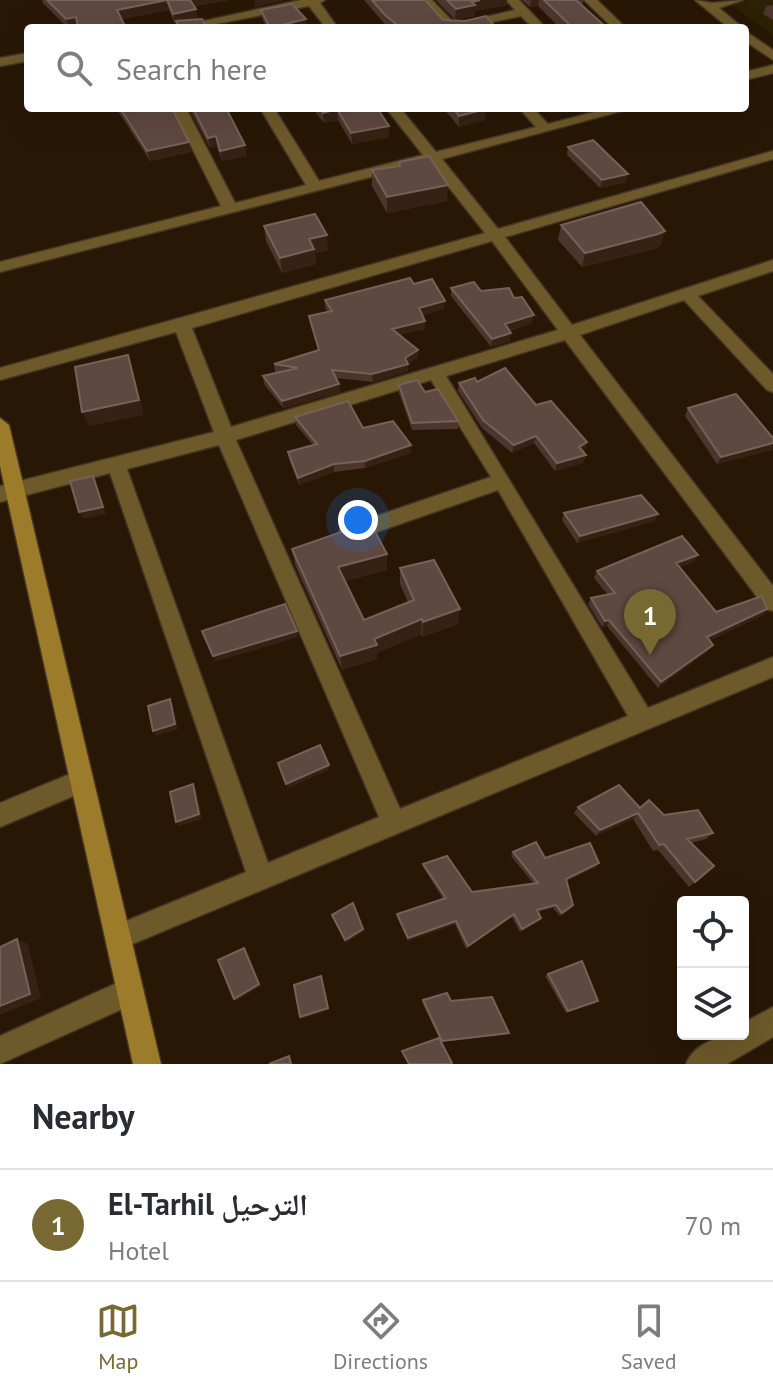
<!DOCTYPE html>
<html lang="en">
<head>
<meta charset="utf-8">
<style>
  body { margin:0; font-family:"PT Sans","Noto Naskh Arabic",sans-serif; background:#f2f2f3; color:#2b2b33 }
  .controls { position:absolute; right:24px; bottom:24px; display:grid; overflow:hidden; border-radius:8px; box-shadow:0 8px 32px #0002 }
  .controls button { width:72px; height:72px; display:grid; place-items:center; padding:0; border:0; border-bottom:2px solid #e1e1e2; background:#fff; color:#2b2b33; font:40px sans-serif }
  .you { position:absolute; left:358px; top:520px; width:28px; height:28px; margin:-20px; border:6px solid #fff; border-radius:50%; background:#1a73e8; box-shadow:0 0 0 12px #1a73e833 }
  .badge { display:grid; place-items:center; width:52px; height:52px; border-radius:50%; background:#786933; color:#fff; font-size:26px; font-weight:700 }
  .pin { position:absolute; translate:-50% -66px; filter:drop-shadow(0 2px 4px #0008) }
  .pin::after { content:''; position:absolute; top:42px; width:28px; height:24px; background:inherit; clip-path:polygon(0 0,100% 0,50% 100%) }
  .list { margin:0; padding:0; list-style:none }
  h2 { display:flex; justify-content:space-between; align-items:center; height:104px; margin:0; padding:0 32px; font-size:34px }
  h2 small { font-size:26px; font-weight:400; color:#7c7c81 }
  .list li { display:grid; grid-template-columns:52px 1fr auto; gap:24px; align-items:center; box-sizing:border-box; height:112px; padding:0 32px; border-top:2px solid #e1e1e2 }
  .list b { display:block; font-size:30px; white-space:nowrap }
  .list p { margin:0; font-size:26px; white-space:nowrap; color:#7c7c81 }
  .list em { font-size:26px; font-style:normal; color:#7c7c81 }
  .icon { flex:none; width:44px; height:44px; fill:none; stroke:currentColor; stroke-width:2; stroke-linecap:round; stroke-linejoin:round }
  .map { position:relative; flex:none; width:773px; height:1064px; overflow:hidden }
  .search { position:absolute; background:#fff; box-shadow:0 8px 32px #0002; left:24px; right:24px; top:24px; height:88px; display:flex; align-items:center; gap:20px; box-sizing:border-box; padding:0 28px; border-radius:8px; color:#7c7c81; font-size:30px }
  .sheet { height:216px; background:#fff }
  nav { display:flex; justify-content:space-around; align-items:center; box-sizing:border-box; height:112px; border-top:2px solid #e1e1e2; background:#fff; font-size:22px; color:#7c7c81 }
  nav a { display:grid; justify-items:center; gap:4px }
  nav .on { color:#786933 }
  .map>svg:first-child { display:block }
  .sand { fill:#2a2202 }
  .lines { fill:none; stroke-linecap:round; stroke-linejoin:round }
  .street-casing { stroke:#443423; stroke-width:3 }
  .secondary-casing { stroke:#443423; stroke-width:3 }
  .street { fill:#6d592a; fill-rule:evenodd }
  .secondary { fill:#9c7c2a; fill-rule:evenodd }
  .wall { fill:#4d352d }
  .shaded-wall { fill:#372115 }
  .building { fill:#5f4840; stroke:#766158; stroke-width:2 }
</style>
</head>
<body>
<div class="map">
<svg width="773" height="1064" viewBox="0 0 773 1064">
  <rect width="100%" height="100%" fill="#281705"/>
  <path class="sand" d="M750 0H773V36L732 5Z"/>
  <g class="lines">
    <defs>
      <path id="street" d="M301 0H325L320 3 338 28H326L309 6 195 28H171Z
        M419 0H432L455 24 515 10 506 0H519L546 28H533L521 16 464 28H445Z
        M584 0H597L626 28H613Z
        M695 0 712 3 743 0 719 8 743 28H729Z
        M745 31 773 50V60L745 41Z
        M28 53V61L0 66V58Z
        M773 65V73L745 80V72Z
        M172 108H186L235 203 306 185 260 108H274L319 181 423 155 386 108H400L436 152 536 127 519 108H533L548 124 610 108H633L442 159 498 229 773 151V159L505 237 572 325 773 260V271L698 296 773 374V392L767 390 684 300 580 335 773 586V611L766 609 565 340 446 376 648 708 773 657V677L118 950 109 946 105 937 109 928 246 872 110 473 0 502V486L214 432 176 332 0 380V368L485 233 429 162 0 272V262L221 206ZM492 241 558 330 231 427 192 328ZM431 380 491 477 341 528 338 534 341 540 348 542 498 490 628 716 400 809 236 440ZM219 445 379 817 268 863 127 469Z
        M82 769 90 773 94 781 90 789 0 827V803Z
        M130 977 140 981 144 991 140 1001 0 1064V1036Z
        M773 1007V1037L727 1064H686C694 1043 722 1034 743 1034V1023Z"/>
      <path id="secondary" d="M0 418 9 425 161 1064H133L0 466Z"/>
    </defs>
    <use href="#street" class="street-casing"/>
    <use href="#secondary" class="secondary-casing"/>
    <use href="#street" class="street"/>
    <use href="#secondary" class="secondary"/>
  </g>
  <path class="wall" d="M42 0H229L193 6 196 9 197 19 207 28H177L176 24H175L169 10 75 28H68L43 3Z
    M364 0H425L443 20 496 28H388Z
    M436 0H507V5L475 11V16L455 20Z
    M522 0H583V3L580 4 607 28H560L538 6 530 7Z
    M773 5V20L763 14 766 6Z
    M261 10 306 19 307 27 267 28 262 18Z
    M116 108H172L189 142 191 152 150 161Z
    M189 108H226L247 156 222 161 217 147 210 148Z
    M312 108H377L389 126V137L352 144 338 120 324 123Z
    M443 108H485L486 109 485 120 459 127Z
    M568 147 626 182 600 188 567 155Z
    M399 162 447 201 387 213 372 186V170L399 166Z
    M561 225 661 245 654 249 582 267 558 240Z
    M264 226 328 250 315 253 316 264 282 273 266 241Z
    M414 284 444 309 423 315 425 329 399 335 418 350 417 358 408 364V371L373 382 336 378 339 384 340 392 283 408 264 384 263 376 279 372H275L274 364 318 350 310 323 309 316 328 312 325 308V300Z
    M451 288 481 291 514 298 532 323 509 331 510 341 491 347 451 296Z
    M477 382 536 405 585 450 582 451 586 455 583 463 555 471 534 443 512 453 482 428 458 391 459 383Z
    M399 385 425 392 458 421V429L412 430 399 393Z
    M688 408 772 450 717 464 685 416Z
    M295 417 363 428 411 445V453L365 468 334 472 299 485 289 459 288 452 313 445 296 425Z
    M564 513 655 521 577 543 562 520Z
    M292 549 387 570 345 581 364 620 408 602 400 584V568L458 624 422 637 421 634 377 653V659L342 670 295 565Z
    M694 562 679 567 716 612 767 609 763 615 710 640 708 651 658 688 607 626 602 627 588 604 591 598 608 595 594 578 597 571Z
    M578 807 640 808 664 815 713 833 706 839 691 843 714 866 689 887 658 850 653 851 633 819 596 836 574 813Z
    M513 852 596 867 566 881 571 908 560 916 553 908 538 912 541 918 539 921 520 932 512 917 466 949 455 924 408 941 397 917V914L443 899 423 867V864L472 892 533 883 511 856Z
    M548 974 594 1003 566 1013 545 976Z
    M423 1000 451 1001 509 1033 507 1034 441 1042 422 1002Z"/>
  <path class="shaded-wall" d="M167 0 169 10 120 20 117 10Z
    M188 0H229L189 6Z
    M255 0H282V1L255 7Z
    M480 0H507V5L475 11V16L455 20 456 9 472 2Z
    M531 0H539L538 6 530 7Z
    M196 9 197 19 175 24 173 14Z
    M76 17 79 27 69 28 66 19Z
    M306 19 307 27 302 28H270Z
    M337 109 338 120 324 123 323 113Z
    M486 109 485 120 459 127V116Z
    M389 126V137L352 144 351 133Z
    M216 136 217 147 210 148 208 138Z
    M189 142 191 152 150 161 147 151Z
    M245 145 247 156 222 161 220 151Z
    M628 174 626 182 600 188 602 180Z
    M448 185 447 201 387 213V197Z
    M665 231 661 245 654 249 582 267 585 253Z
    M327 235 328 250 315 253 316 264 282 273 280 258 309 239Z
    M445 301 444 309 419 316V308Z
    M534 315 532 323 504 332 505 324Z
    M425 321V329L392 337V329Z
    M511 333 510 341 491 347 492 339Z
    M418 350 417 358 408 364V371L373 382 372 374Z
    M128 355 133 370 144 415 89 426 82 412Z
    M339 384 340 392 283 408 282 401Z
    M536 436 534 443 512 453 514 445Z
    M587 442 585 450 577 454 579 447Z
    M773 443 772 450 717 464 721 457Z
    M411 445V453L365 468V461Z
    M586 455 583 463 555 471 557 463Z
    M334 464V472L299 485 298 478Z
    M93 476 106 514 83 519 79 512Z
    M658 514 655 521 577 543 580 536Z
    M387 554V570L339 583 338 567Z
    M698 555 694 562 672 570 676 563Z
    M460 609 458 624 422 637 423 622Z
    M767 609 763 615 703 643 707 637Z
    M422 619 421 634 377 653V659L342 670 340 656 374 639Z
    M609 620 607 626 602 627 605 621Z
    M297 631 298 637 215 662 213 656Z
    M713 645 708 651 658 688 661 682Z
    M170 699 173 705 178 729 156 736 153 731Z
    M329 765V770L288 788 286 784Z
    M193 784 196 789 202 819 179 826 176 822Z
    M638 813 633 819 596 836 600 830Z
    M599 863 596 867 563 883 566 879Z
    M556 905 553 908 535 913 537 910Z
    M514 914 512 917 466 949 468 946Z
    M541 918 539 921 520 932 522 929Z
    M456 921 455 924 408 941V938Z
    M363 929 364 932 346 943 345 940Z
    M17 939 28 944 41 998 0 1015V1006Z
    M244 948 261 986 236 1001 234 999Z
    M322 978 329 1010 302 1019 300 1017Z"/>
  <path class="building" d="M47 0H167L117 10 126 28H78L76 17 66 19Z
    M167 0H190L196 9 173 14Z
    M372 0H425L443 20 465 21 486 16 496 28H401L385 15Z
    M447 0H480L472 2 475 5 456 9Z
    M544 0H576L607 28H573Z
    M292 4 306 19 270 28 261 10Z
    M202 19 207 28H179L176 21Z
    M120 108H172L189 142 147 151Z
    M193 108H226L245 145 220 151 216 136 208 138Z
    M320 108H377L389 126 351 133 337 109 323 113Z
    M453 108H485L486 109 459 116Z
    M593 140 628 174 602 180 568 147Z
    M429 156 448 185 387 197 372 170 400 166 399 162Z
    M641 202 665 231 658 234 585 253 561 225Z
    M315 214 327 235 309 239 314 249 280 258 264 226Z
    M410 278 414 284 432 279 445 301 419 308 425 321 392 329 418 350 405 358 408 364 372 374 332 370 339 384 282 401 263 376 298 368 274 364 319 350 309 316 332 311 325 300Z
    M474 282 481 291 509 288 514 298 522 297 534 315 505 324 511 333 492 339 451 288Z
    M128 355 139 400 82 412 75 367Z
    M505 368 536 405 551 401 587 442 579 447 586 455 557 463 536 436 514 445 483 420 459 383 475 378 477 382Z
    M417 380 425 392 438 389 458 421 412 423 399 385Z
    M736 394 773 438V443L721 457 688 408Z
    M348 401 363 428 393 421 411 445 365 461 334 464 298 478 288 452 317 444 295 417Z
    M93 476 103 507 79 512 70 481Z
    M641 495 658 514 580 536 564 513Z
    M370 522 387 554 338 567 364 620 414 600 400 568 434 560 460 609 423 622 422 619 374 639 377 645 340 656 292 549Z
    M682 536 698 555 676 563 716 612 762 596 767 609 707 637 713 645 661 682 609 620 605 621 591 598 615 593 597 571Z
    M285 604 297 631 213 656 202 631Z
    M170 699 175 724 153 731 148 706Z
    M320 745 329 765 286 784 278 763Z
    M193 784 199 814 176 822 170 792Z
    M619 785 640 808 649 800 664 815 698 810 713 833 687 839 714 866 695 882 664 844 659 845 638 813 600 830 578 807Z
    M536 842 545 858 590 843 599 863 566 879 573 905 562 913 556 905 537 910 541 918 522 929 514 914 468 946 456 921 408 938 397 914 446 898 423 864 447 856 472 892 538 883 513 852Z
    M353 903 363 929 345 940 332 915Z
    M17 939 30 994 0 1006V947Z
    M244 948 259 984 234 999 218 960Z
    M582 961 598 1001 568 1011 548 974Z
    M321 976 328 1008 300 1017 294 985Z
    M447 993 451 1001 492 997 509 1033 442 1041 423 1000Z
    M439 1038 452 1063 450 1064H409L402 1051Z
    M289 1056 291 1064H269Z"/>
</svg>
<div class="controls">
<button><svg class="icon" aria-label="locate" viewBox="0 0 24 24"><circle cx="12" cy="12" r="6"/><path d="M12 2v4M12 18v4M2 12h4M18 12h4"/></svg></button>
<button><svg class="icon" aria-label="layers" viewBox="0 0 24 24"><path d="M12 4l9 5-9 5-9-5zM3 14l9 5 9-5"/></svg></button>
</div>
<div class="you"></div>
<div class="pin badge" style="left:650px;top:655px">1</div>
<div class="search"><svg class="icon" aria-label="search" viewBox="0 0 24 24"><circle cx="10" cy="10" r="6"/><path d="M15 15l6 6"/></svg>Search here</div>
</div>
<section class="sheet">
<h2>Nearby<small></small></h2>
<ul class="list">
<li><span class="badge">1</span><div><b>El-Tarhil الترحيل</b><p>Hotel</p></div><em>70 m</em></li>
</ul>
</section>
<nav>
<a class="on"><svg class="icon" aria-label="map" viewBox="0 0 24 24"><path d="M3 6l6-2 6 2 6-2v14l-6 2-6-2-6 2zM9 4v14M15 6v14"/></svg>Map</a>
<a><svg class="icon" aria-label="directions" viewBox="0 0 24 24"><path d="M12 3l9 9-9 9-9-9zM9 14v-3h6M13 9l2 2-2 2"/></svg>Directions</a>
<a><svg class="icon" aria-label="saved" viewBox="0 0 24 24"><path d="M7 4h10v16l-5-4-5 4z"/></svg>Saved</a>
</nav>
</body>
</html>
